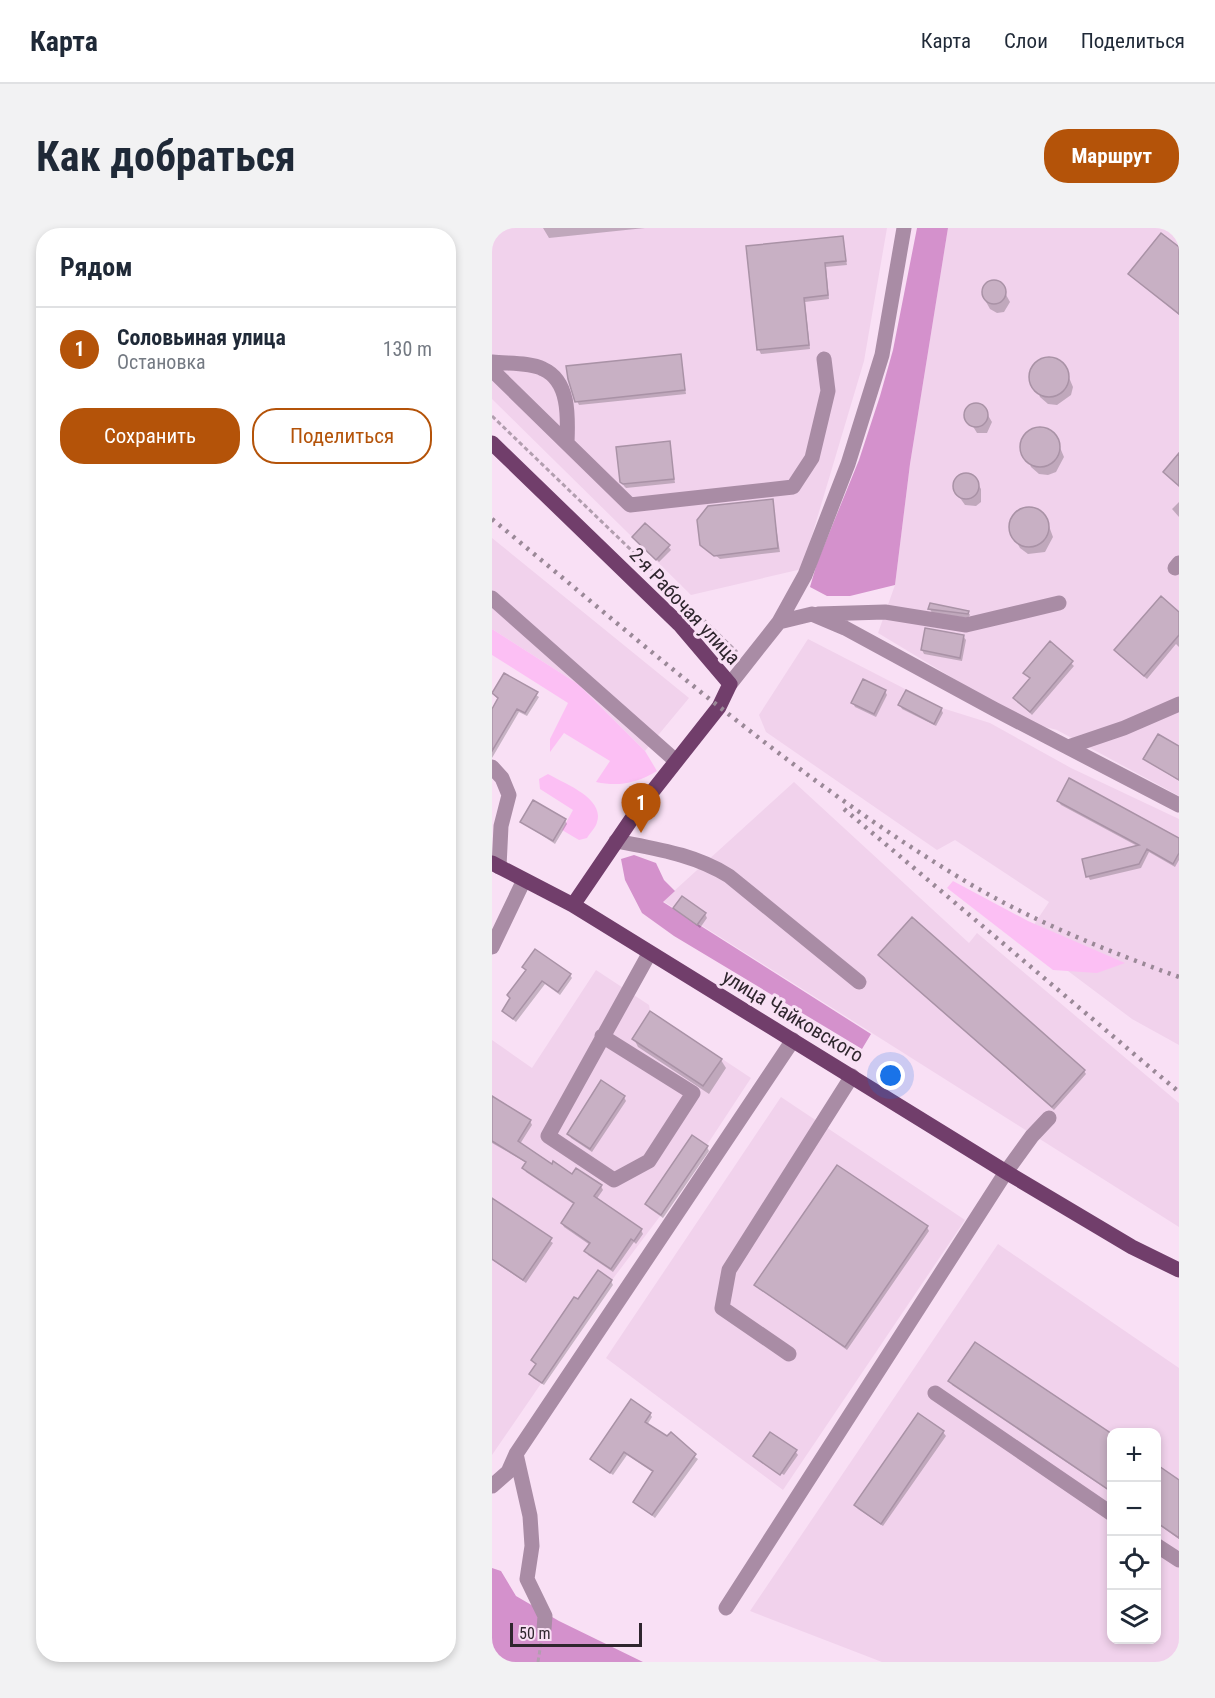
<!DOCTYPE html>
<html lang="ru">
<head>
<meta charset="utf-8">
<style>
  body { margin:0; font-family:"Roboto Condensed",sans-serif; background:#f2f2f3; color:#1f2937 }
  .controls { position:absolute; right:18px; bottom:18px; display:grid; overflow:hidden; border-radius:12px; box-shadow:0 3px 9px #0003 }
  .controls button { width:54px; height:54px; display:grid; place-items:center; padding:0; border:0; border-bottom:2px solid #e0e1e3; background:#fff; color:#1f2937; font:30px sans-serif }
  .scale { position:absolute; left:18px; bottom:15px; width:132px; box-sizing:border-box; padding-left:6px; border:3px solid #2f262e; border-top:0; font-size:16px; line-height:21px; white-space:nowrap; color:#2f262e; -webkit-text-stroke:4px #f9e0f5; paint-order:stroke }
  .you { position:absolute; left:399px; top:848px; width:21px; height:21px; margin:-15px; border:4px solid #fff; border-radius:50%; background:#1a73e8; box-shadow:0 0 0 9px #1a73e833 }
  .badge { display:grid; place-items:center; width:39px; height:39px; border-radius:50%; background:#b45309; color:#fff; font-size:20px; font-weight:700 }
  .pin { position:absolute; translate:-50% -50px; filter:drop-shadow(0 2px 3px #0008) }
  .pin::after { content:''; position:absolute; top:32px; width:21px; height:18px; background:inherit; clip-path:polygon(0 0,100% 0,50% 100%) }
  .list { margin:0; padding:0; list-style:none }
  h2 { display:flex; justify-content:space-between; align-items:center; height:78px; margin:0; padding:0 24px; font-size:26px }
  h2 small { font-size:20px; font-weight:400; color:#747a83 }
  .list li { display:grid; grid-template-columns:39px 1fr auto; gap:18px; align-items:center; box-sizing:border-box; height:84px; padding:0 24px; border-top:2px solid #e0e1e3 }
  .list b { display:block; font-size:22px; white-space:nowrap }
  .list p { margin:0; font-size:20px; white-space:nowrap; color:#747a83 }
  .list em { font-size:20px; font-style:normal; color:#747a83 }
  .actions { display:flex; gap:12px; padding:18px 24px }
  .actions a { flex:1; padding:14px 0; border:2px solid #b45309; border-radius:24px; text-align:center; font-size:21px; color:#b45309 }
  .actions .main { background:#b45309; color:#fff }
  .icon { flex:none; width:33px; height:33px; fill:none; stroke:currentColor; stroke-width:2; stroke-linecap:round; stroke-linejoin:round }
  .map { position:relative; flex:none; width:687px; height:1434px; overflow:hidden; border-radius:24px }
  header { display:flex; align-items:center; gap:36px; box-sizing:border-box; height:84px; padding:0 30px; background:#fff; border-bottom:2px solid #e0e1e3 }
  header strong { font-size:28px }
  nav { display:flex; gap:33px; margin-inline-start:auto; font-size:21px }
  .intro { display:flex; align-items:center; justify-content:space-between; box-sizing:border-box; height:144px; padding:0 36px }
  h1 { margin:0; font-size:42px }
  .button { padding:15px 27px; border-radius:24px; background:#b45309; color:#fff; font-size:21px; font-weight:700 }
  main { display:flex; gap:36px; padding:0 36px }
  aside { flex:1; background:#fff; border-radius:24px; box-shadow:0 3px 9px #0003 }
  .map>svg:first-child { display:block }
  .built { fill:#f1d2ec; fill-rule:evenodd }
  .green { fill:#fcbff4 }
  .forest { fill:#d491cc }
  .shadow { fill:#0003 }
  .building { fill:#c8b0c4; stroke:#a992a6; stroke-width:1.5 }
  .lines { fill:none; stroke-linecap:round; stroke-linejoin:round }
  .path { stroke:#b29eaf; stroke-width:3; stroke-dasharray:4.5 3; stroke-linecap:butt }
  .minor { stroke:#a98ca5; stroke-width:15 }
  .major { stroke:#713e6b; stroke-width:15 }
  .rail { stroke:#9a8897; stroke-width:4.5; stroke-dasharray:3 6; stroke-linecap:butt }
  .labels { text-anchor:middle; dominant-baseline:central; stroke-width:6; stroke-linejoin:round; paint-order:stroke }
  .street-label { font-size:20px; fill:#2f262e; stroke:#f9e0f5 }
</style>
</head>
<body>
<header>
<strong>Карта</strong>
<nav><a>Карта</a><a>Слои</a><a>Поделиться</a></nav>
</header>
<div class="intro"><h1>Как добраться</h1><a class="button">Маршрут</a></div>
<main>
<aside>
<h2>Рядом<small></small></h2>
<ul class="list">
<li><span class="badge">1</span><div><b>Соловьиная улица</b><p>Остановка</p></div><em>130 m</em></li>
</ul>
<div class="actions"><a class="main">Сохранить</a><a>Поделиться</a></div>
</aside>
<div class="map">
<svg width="687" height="1434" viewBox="0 0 687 1434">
  <rect width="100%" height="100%" fill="#f9e0f5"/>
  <path class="built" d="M0 0H395L372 133 310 341 199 367 0 171Z
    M456 0H676L687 9V568L565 502 545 497 502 475 386 405 403 357 418 236Z
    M0 310 197 470 153 523 86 456 0 401Z
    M316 411 450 480 498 495 579 540 687 591V817L640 791 556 728 535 707 557 674 463 612 445 622 274 504 267 487Z
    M302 554 477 715 485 705 687 875V999L171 673Z
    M104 742 157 777 158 783 259 850 169 987 120 1052 0 1227V812L40 840Z
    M289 869 473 992 291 1262 114 1130Z
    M506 1016 687 1140V1434H390L258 1383ZM620 1204H664V1412H620Z"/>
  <path class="green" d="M0 401 86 456 153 523 165 543C145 555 127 559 104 554L118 533 72 505 58 524V511L76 475 0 427Z
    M56 546C71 555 113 570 105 594 104 599 98 605 95 610L87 612 70 602 81 582 48 561 47 551Z
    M461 653 536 693 633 735 605 745 561 742 455 660Z"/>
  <path class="forest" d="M425 0H456L418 236 403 357 358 368H335L318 359 325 335 367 232 388 168 401 122Z
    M142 627 164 635 172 652 183 663 171 674 379 806 370 821 182 708 150 685 133 652 129 631Z
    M0 1340 9 1343 24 1368 67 1393 151 1434H0Z"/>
  <path class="shadow" d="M51 0H153L57 10Z
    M350 9 355 37 334 39 337 71 313 74 318 121 269 126 267 122Z
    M687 21V87L638 46Z
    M507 54 518 74 512 84 505 85 498 81 493 72 491 60 495 55Z
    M188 128 194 166 87 177 85 173Z
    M559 130 567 133 573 140 581 159 579 167 565 177 556 176 548 169 539 144 543 136Z
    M479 178 491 179 500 194 495 205H485L474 187Z
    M550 201 558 203 564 210 572 229 564 244 556 247 547 246 539 239 530 214 541 202Z
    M177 215 183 255 134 260 132 258 129 253Z
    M473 246 484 253 489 261V274L484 278 473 277 463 263V252Z
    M280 273 288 324 228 331 210 316Z
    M687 274V289L680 281Z
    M539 281 554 290 561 309 553 324 536 326 528 320 523 311 519 294 523 287Z
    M142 309 176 318 179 322 167 334Z
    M438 381 476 384 478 387 476 390 440 385Z
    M687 386V419L684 416 655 451 626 426 624 422Z
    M471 408 474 412 470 433 432 426 430 422Z
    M558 415 582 438 540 487 523 470 539 451 533 445Z
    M12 447 47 469 35 488 27 484 0 530V484L7 472 1 466Z
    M393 463 395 467 384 489 363 479 361 475Z
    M408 477 449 481 451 485 444 498 410 481Z
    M687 520V553L653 531Z
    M566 573 687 611V632L683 639 657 624 649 640 598 652 596 648 647 619 569 577Z
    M73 592 75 596 63 616 30 594Z
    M183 680 213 686 215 690 208 700Z
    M388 727 592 843 594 846 562 882Z
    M32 739 78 747 80 750 68 767 53 756 24 794 11 783 19 772 17 767 35 743Z
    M142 811 229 832 234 840 217 866 146 819Z
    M132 869 134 873 100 924 79 910 77 906Z
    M0 870 38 893 40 897 28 916 60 938 109 958 111 962 104 972 149 1002 151 1006 144 1016 142 1014 121 1044 96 1027 94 1023 98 1017 72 999 70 995 83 977 34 944 32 940 35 935 0 915Z
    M215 919 217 923 171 990 157 980 155 976Z
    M0 972 61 1015 34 1055 0 1032Z
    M435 999 437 1003 355 1122 264 1057Z
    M119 1053 121 1057 52 1157 41 1150 39 1146 45 1137 41 1132 86 1073Z
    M458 1153 620 1208V1265L460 1157Z
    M158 1186 160 1189 155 1197 206 1231 163 1290 143 1274 162 1245 135 1227 121 1247 100 1231Z
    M451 1204 454 1208 391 1298 366 1281 364 1278Z
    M303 1223 306 1227 292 1247 263 1228Z
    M664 1238 687 1253V1311L664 1295Z"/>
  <path class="building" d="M669 5 687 19V86L636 46Z
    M351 8 354 33 333 35 336 67 312 70 317 117 265 122 254 18Z
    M490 64a12 12 0 1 1 24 0a12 12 0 1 1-24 0Z
    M189 126 193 162 83 174 76 151 74 138Z
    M537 149a20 20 0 1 1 40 0a20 20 0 1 1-40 0Z
    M472 187a12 12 0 1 1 24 0a12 12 0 1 1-24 0Z
    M528 219a20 20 0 1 1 40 0a20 20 0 1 1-40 0Z
    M178 213 182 251 131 256 128 254 124 219Z
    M687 225V258L671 244Z
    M461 258a13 13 0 1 1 26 0a13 13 0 1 1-26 0Z
    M281 271 286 320 222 328 208 317 205 292 216 278Z
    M517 299a20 20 0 1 1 40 0a20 20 0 1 1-40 0Z
    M153 295 178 317 164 332 140 309Z
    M669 368 687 384V407L652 448 622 422Z
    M438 375 477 383 476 386 436 381Z
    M433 400 472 407 468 430 429 422Z
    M558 413 581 433 538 484 521 470 538 450 531 445Z
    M12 445 46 464 33 485 25 481 0 523V481L6 470 0 465Z
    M371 451 394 462 382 486 359 475Z
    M414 462 450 480 442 496 406 477Z
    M666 506 687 518V552L651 531Z
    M577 550 687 610V625L681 636 655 621 647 636 594 649 590 631 647 617 565 573Z
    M41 572 74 591 61 613 28 594Z
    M190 668 214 685 205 697 181 680Z
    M420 689 593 842 560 879 386 727Z
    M43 721 79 746 66 764 50 753 21 791 10 783 18 770 15 767 34 742 30 739Z
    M158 783 230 831 211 858 140 811Z
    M109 852 133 868 98 921 75 906Z
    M0 868 39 892 26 913 60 936 61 933 80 946 84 940 110 957 102 968 150 1001 142 1013 139 1011 119 1041 92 1023 98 1015 69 995 82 975 30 940 34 934 0 913Z
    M200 907 216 918 169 987 153 976Z
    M345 937 436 998 353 1119 262 1057Z
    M0 970 60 1010 31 1052 0 1031Z
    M106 1042 120 1052 50 1155 37 1146 44 1136 39 1132 82 1069 86 1071Z
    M483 1114 620 1206V1264L456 1153Z
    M139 1171 159 1185 153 1194 175 1208 179 1204 204 1226 160 1287 141 1274 161 1243 132 1224 118 1245 98 1231Z
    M426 1185 452 1203 389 1296 362 1277Z
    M278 1204 305 1222 288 1247 261 1228Z
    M664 1236 687 1252V1310L664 1294Z"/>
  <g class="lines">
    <path class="path" d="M0 188 245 424
      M46 1434 49 1415"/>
    <path class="minor" d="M0 134C15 136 37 134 51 141 78 153 76 190 75 215
      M0 142 138 277 301 259 320 230 336 163 332 131
      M683 340 687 335
      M0 370 184 533
      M326 386 393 384 474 397 567 375
      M287 394 320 386 353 400 502 481 687 577
      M238 456 287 394 313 347 356 236 390 127 412 0
      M576 519 632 500 687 476
      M0 539 10 550 17 567 9 598 7 639
      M124 613C164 621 202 626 237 648L367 754
      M0 719 32 652
      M110 808 201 865 157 933 122 952 56 908 157 726
      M297 1126 230 1080 237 1042 360 848
      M443 1165 620 1286
      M24 1226 38 1288 40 1318 35 1351 53 1388 52 1401
      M0 1258 16 1244 24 1226 301 812
      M664 1317 687 1332
      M234 1380 514 944 540 908 557 890"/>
    <path class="major" d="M0 215 187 396 238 456 227 479 145 583 81 677
      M0 635 81 677 514 944 640 1019 687 1042"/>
    <path class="rail" d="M0 291C151 416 299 547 468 650 535 691 613 722 687 749
      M352 581 687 864"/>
  </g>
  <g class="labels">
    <g class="street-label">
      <text transform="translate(193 378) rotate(47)">2-я Рабочая улица</text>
      <text transform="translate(301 788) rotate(31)">улица Чайковского</text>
    </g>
  </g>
</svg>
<div class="controls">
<button>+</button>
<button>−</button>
<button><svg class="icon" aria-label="locate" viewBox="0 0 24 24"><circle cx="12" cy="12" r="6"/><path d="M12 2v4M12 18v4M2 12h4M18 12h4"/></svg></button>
<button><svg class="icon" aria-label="layers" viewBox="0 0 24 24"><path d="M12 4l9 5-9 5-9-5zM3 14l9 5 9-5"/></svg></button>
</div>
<div class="scale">50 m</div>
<div class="you"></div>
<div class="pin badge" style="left:149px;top:605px">1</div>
</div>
</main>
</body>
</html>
